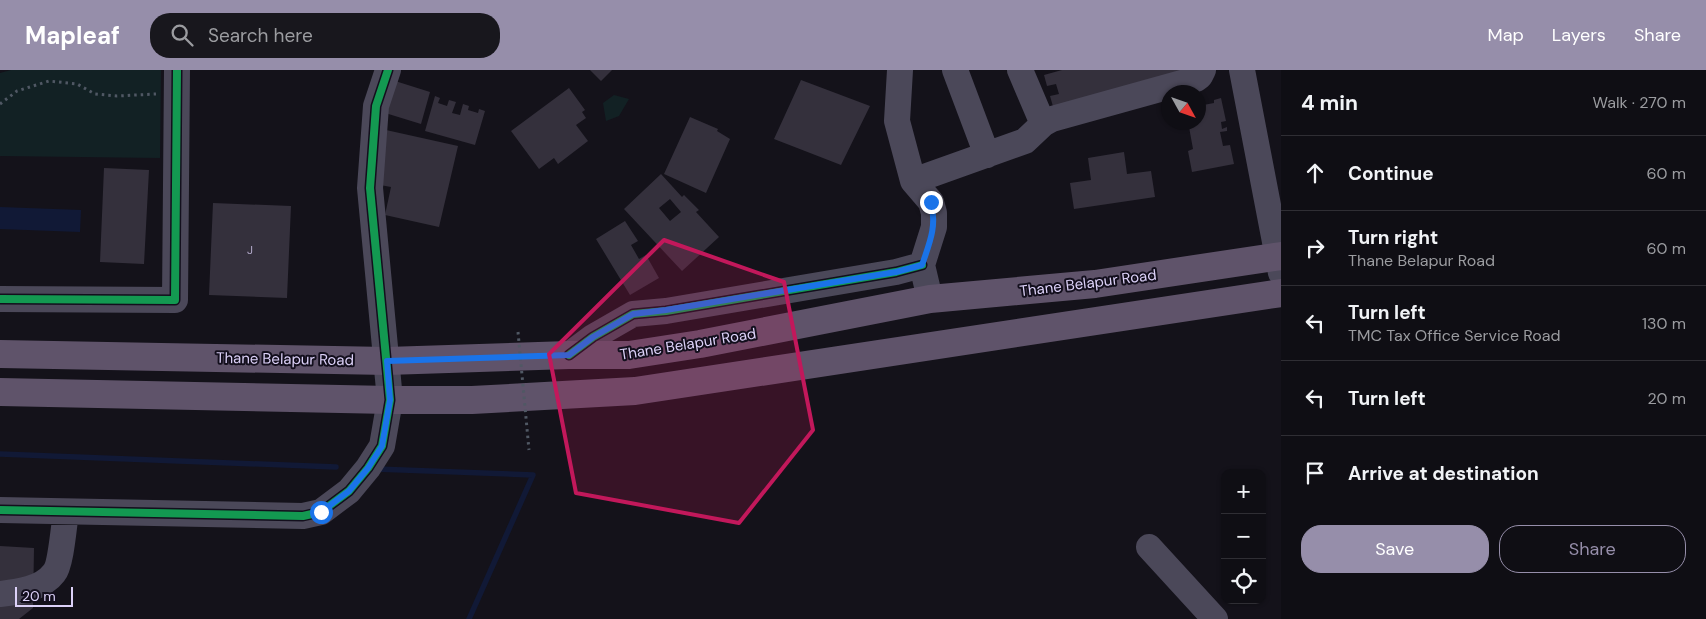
<!DOCTYPE html>
<html lang="en">
<head>
<meta charset="utf-8">
<style>
  body { margin:0; font-family:"DM Sans",sans-serif; background:#18171d; color:#f1f3f6 }
  .controls { position:absolute; right:15px; bottom:15px; display:grid; overflow:hidden; border-radius:10px; box-shadow:0 1px 4px #0004 }
  .controls button { width:45px; height:45px; display:grid; place-items:center; padding:0; border:0; border-bottom:1px solid #2f2e34; background:#0f0e14; color:#f1f3f6; font:25px sans-serif }
  .compass { position:absolute; left:1161px; top:15px; width:45px; height:45px; border-radius:50%; background:#0f0e14; box-shadow:0 1px 4px #0004; rotate:130deg }
  .scale { position:absolute; left:15px; bottom:12px; width:58px; box-sizing:border-box; padding-left:5px; border:2px solid #dcd1f8; border-top:0; font-size:14px; line-height:18px; white-space:nowrap; color:#dcd1f8; -webkit-text-stroke:4px #130f1d; paint-order:stroke }
  .stop { position:absolute; width:15px; height:15px; margin:-11px; border:4px solid #1a73e8; border-radius:50%; background:#fff }
  .stop.end { background:#1a73e8; border-color:#fff; box-shadow:0 1px 5px #0008 }
  .list { margin:0; padding:0; list-style:none }
  h2 { display:flex; justify-content:space-between; align-items:center; height:65px; margin:0; padding:0 20px; font-size:21px }
  h2 small { font-size:16px; font-weight:400; color:#9b9ca0 }
  .list li { display:grid; grid-template-columns:32px 1fr auto; gap:15px; align-items:center; box-sizing:border-box; height:75px; padding:0 20px; border-top:1px solid #2f2e34 }
  .list b { display:block; font-size:19px; white-space:nowrap }
  .list p { margin:0; font-size:16px; white-space:nowrap; color:#9b9ca0 }
  .list em { font-size:16px; font-style:normal; color:#9b9ca0 }
  .actions { display:flex; gap:10px; padding:15px 20px }
  .actions a { flex:1; padding:11px 0; border:1px solid #968eaa; border-radius:20px; text-align:center; font-size:18px; color:#968eaa }
  .actions .main { background:#968eaa; color:#fff }
  .icon { flex:none; width:28px; height:28px; fill:none; stroke:currentColor; stroke-width:2; stroke-linecap:round; stroke-linejoin:round }
  .map { position:relative; flex:none; width:1281px; height:549px; overflow:hidden }
  header { display:flex; align-items:center; gap:30px; box-sizing:border-box; height:70px; padding:0 25px; background:#968eaa; color:#fff }
  header strong { font-size:24px }
  nav { display:flex; gap:28px; margin-inline-start:auto; font-size:18px }
  .search { width:350px; height:45px; background:#18171d; display:flex; align-items:center; gap:12px; box-sizing:border-box; padding:0 18px; border-radius:20px; color:#9b9ca0; font-size:19px }
  main { display:flex }
  aside { flex:1; background:#0f0e14 }
  .map>svg:first-child { display:block }
  .green { fill:#122124 }
  .water { fill:#111936 }
  .lines { fill:none; stroke-linecap:round; stroke-linejoin:round }
  .stream { stroke:#111936; stroke-width:5.5 }
  .building { fill:#34303c; fill-rule:evenodd }
  .path { stroke:#505864; stroke-width:3; stroke-dasharray:2.5 4; stroke-linecap:butt }
  .minor { stroke:#4b4859; stroke-width:26 }
  .major { stroke:#5f536a; stroke-width:28 }
  .path-bridge { stroke:#505864; stroke-width:3; stroke-dasharray:2.5 4; stroke-linecap:butt }
  .cycleway-casing { stroke:#130f1d; stroke-width:11 }
  .cycleway { stroke:#139951; stroke-width:8 }
  .route { stroke:#1a73e8; stroke-width:6 }
  .marked { fill:#c2185b; fill-opacity:0.2; stroke:#c2185b; stroke-width:4; stroke-linejoin:round }
  .labels { text-anchor:middle; dominant-baseline:central; stroke-width:4; stroke-linejoin:round; paint-order:stroke }
  .number-label { font-size:12px; fill:#b2a9c9 }
  .street-label { font-size:15px; fill:#dcd1f8; stroke:#130f1d }
</style>
</head>
<body>
<header>
<strong>Mapleaf</strong>
<div class="search"><svg class="icon" aria-label="search" viewBox="0 0 24 24"><circle cx="10" cy="10" r="6"/><path d="M15 15l6 6"/></svg>Search here</div>
<nav><a>Map</a><a>Layers</a><a>Share</a></nav>
</header>
<main>
<div class="map">
<svg width="1281" height="549" viewBox="0 0 1281 549">
  <rect width="100%" height="100%" fill="#14121a"/>
  <path class="green" d="M11 0H161L160 88 0 86V3Z
    M614 25 629 29 619 46 606 51 603 33Z"/>
  <path class="water" d="M0 137 81 140 80 162 0 159Z"/>
  <g class="lines">
    <path class="stream" d="M0 384 336 397
      M376 399 533 405 469 549"/>
  </g>
  <path class="building" d="M590 0H612L601 11Z
    M1062 0H1195L1054 40 1050 26 1059 24 1056 14 1047 16 1044 5Z
    M392 10 430 22 421 54 382 42Z
    M801 10 870 36 841 95 774 69Z
    M569 18 585 40 582 42 586 48 576 55 588 71 558 94 554 88 539 99 511 61Z
    M435 26 440 28 438 33 447 36 449 30 456 32 452 43 460 45 463 34 469 36 468 40 478 43 479 39 485 41 475 75 425 61Z
    M1221 28 1226 51 1221 52 1222 59 1227 57V61L1220 62 1223 76 1230 75 1234 94 1192 102 1188 81 1193 79 1189 57 1185 58 1184 52H1198V36L1214 33V30Z
    M690 47 718 59 717 61 730 69 706 123 664 104Z
    M386 60 458 76 439 157 385 145 391 117 380 115Z
    M1124 82 1127 104 1151 101 1155 127 1074 139 1070 113 1091 110 1088 88Z
    M104 98 149 100 144 194 100 192Z
    M661 104 682 127 684 125 699 140 696 142 719 167 682 201 624 139ZM670 129 681 142 670 151 659 138Z
    M213 133 291 136 287 228 209 225Z
    M625 151 638 171 631 175 639 189 646 185 659 208 630 225 596 169Z
    M0 476 34 478 33 538 19 549H0Z"/>
  <g class="lines">
    <path class="path" d="M0 34 17 21 49 11 77 14 95 24 117 26 156 24"/>
    <path class="minor" d="M900 0 897 51 913 111 931 132 934 143V157L922 195 930 229
      M955 0 987 85
      M1020 0 1043 54
      M1242 0 1281 203
      M913 111 1025 71 1043 54 1052 49 1196 9 1200 6 1203 0
      M0 229 175 230 177 0
      M569 285 593 267 633 244 666 241 896 202 922 195
      M0 440 303 446 321 442 349 421 368 398 382 376 390 330 370 118 376 36 388 0
      M1149 477 1215 549
      M0 524C18 522 42 519 54 503 61 495 64 454 66 442"/>
    <path class="major" d="M0 284 387 291 569 285H629L700 274 930 229 1095 214 1281 186
      M0 322 390 330H472L635 321 1281 223"/>
    <path class="path-bridge" d="M518 262 529 380"/>
    <defs>
      <path id="cycleway" d="M0 229 175 230 177 0
        M569 285 593 267 633 244 666 241 896 202 922 195
        M0 440 303 446 321 442 349 421 368 398 382 376 390 330 370 118 376 36 388 0"/>
    </defs>
    <use href="#cycleway" class="cycleway-casing"/>
    <use href="#cycleway" class="cycleway"/>
  </g>
  <g class="lines">
    <path class="route" d="M321 442 349 421 368 398 382 376 390 330 387 291 569 285 593 267 633 244 666 240 896 202 922 195C930 172 937 156 931 132"/>
  </g>
  <path class="marked" d="M664 170 784 212 813 360 739 453 576 423 549 284Z"/>
  <g class="labels">
    <g class="number-label">
      <text x="250" y="180">J</text>
    </g>
    <g class="street-label">
      <text transform="translate(1088 213) rotate(-7)">Thane Belapur Road</text>
      <text transform="translate(688 274) rotate(-9)">Thane Belapur Road</text>
      <text transform="translate(285 289) rotate(1)">Thane Belapur Road</text>
    </g>
  </g>
</svg>
<div class="controls">
<button>+</button>
<button>−</button>
<button><svg class="icon" aria-label="locate" viewBox="0 0 24 24"><circle cx="12" cy="12" r="6"/><path d="M12 2v4M12 18v4M2 12h4M18 12h4"/></svg></button>
</div>
<svg class="compass" viewBox="-18 -18 36 36"><path d="M0-13l5 13h-10z" fill="#e53935"/><path d="M0 13l5-13h-10z" fill="#9b9ca0"/></svg>
<div class="scale">20 m</div>
<div class="stop" style="left:321px;top:442px"></div>
<div class="stop end" style="left:931px;top:132px"></div>
</div>
<aside>
<h2>4 min<small>Walk · 270 m</small></h2>
<ul class="list">
<li><svg class="icon" aria-label="ahead" viewBox="0 0 24 24"><path d="M12 20V5M6 11l6-6 6 6"/></svg><div><b>Continue</b></div><em>60 m</em></li>
<li><svg class="icon" aria-label="right" viewBox="0 0 24 24"><path d="M7 20v-9h11M14 6l5 5-5 5"/></svg><div><b>Turn right</b><p>Thane Belapur Road</p></div><em>60 m</em></li>
<li><svg class="icon" aria-label="left" viewBox="0 0 24 24"><path d="M17 20v-9H6M10 6l-5 5 5 5"/></svg><div><b>Turn left</b><p>TMC Tax Office Service Road</p></div><em>130 m</em></li>
<li><svg class="icon" aria-label="left" viewBox="0 0 24 24"><path d="M17 20v-9H6M10 6l-5 5 5 5"/></svg><div><b>Turn left</b></div><em>20 m</em></li>
<li><svg class="icon" aria-label="arrive" viewBox="0 0 24 24"><path d="M6 21V4h12l-3 4 3 4H6"/></svg><div><b>Arrive at destination</b></div></li>
</ul>
<div class="actions"><a class="main">Save</a><a>Share</a></div>
</aside>
</main>
</body>
</html>
